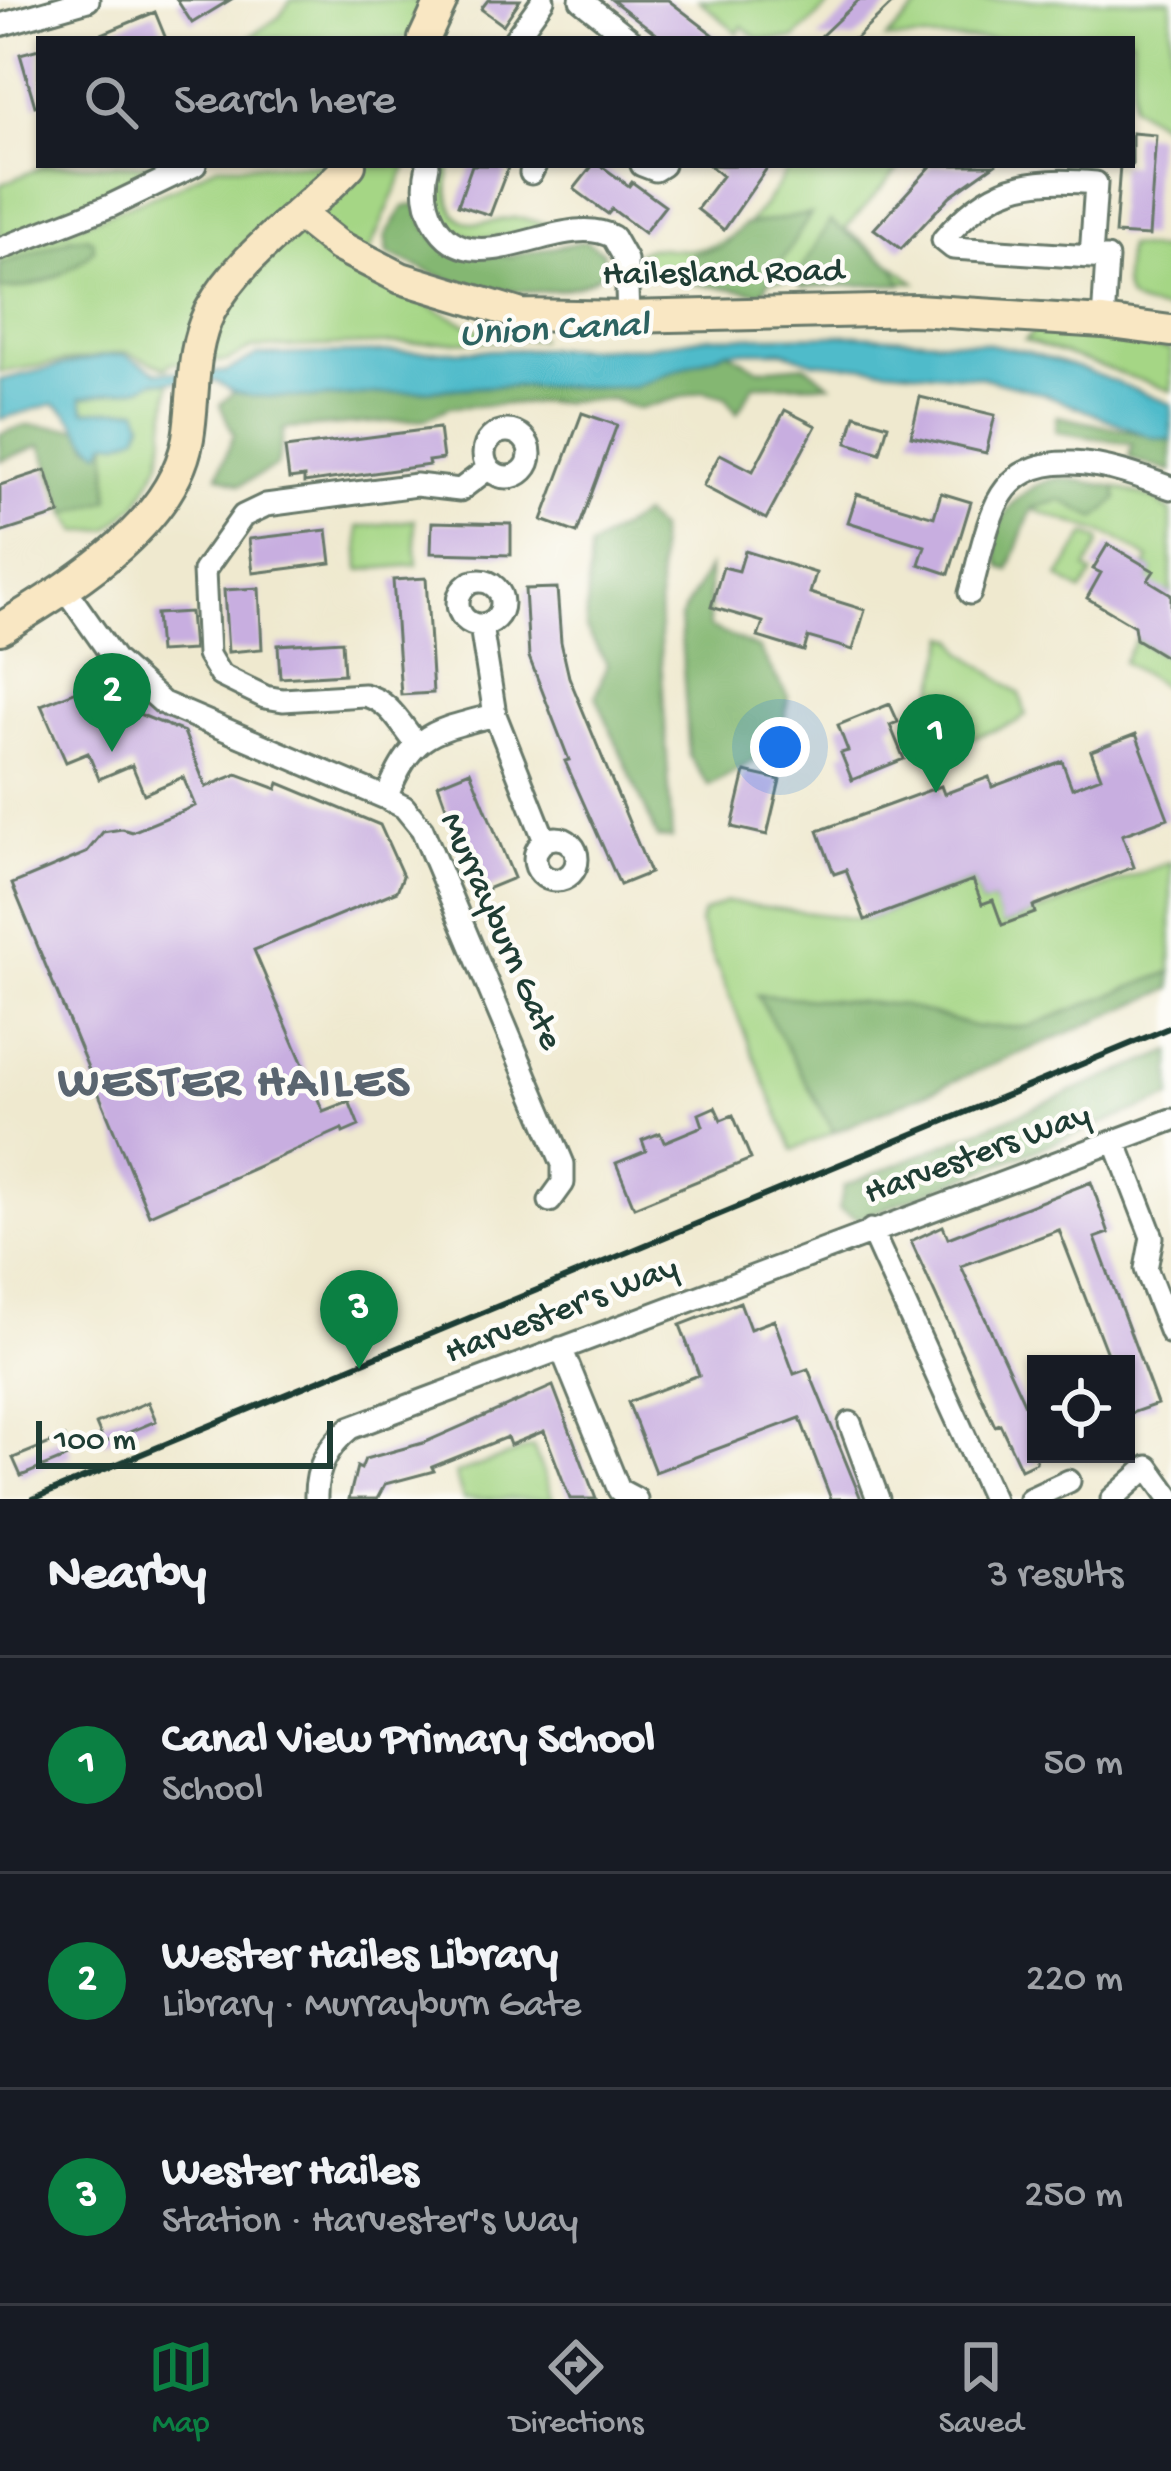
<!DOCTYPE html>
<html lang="en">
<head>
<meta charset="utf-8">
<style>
  body { margin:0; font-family:"Gochi Hand",sans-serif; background:#20242c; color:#f1f3f6 }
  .controls { position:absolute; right:36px; bottom:36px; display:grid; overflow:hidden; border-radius:0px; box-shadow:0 3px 9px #0004 }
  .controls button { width:108px; height:108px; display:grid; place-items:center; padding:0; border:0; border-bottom:3px solid #363941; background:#171b24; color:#f1f3f6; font:60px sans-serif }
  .scale { position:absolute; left:36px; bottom:30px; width:297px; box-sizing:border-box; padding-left:12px; border:6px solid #1f3d34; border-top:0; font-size:33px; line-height:42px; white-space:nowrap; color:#1f3d34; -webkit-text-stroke:9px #fdfcf7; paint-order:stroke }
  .you { position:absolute; left:780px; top:747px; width:42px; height:42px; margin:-30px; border:9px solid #fff; border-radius:50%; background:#1a73e8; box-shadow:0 0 0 18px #1a73e833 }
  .badge { display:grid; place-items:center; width:78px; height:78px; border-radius:50%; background:#0b8043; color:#fff; font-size:39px; font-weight:700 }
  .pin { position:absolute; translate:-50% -99px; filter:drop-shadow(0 3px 6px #0008) }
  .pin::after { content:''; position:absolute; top:63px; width:42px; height:36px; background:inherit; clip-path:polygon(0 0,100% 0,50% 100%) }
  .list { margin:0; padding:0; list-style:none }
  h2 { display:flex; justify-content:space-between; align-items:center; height:156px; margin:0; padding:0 48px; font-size:51px }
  h2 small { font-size:39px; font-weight:400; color:#9ea1a6 }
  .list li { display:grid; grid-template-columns:78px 1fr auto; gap:36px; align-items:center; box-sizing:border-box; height:216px; padding:0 48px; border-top:3px solid #363941 }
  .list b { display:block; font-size:45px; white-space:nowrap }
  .list p { margin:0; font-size:39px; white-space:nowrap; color:#9ea1a6 }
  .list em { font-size:39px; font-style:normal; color:#9ea1a6 }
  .icon { flex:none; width:66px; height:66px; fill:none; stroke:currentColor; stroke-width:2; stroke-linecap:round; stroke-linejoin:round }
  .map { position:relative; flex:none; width:1171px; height:1499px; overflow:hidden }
  .search { position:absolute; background:#171b24; box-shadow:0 3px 9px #0004; left:36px; right:36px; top:36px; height:132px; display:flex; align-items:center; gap:30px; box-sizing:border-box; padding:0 42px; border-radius:0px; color:#9ea1a6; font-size:45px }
  .sheet { height:804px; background:#171b24 }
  nav { display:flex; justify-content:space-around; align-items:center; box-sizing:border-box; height:168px; border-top:3px solid #363941; background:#171b24; font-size:33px; color:#9ea1a6 }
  nav a { display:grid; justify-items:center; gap:6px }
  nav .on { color:#0b8043 }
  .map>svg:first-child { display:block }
  .green { fill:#a5d685; stroke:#628a5c; stroke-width:3 }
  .forest { fill:#84b772; stroke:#527a53; stroke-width:3 }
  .water { fill:#4fbbca; stroke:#377c7f; stroke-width:3 }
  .building { fill:#c8aee0 }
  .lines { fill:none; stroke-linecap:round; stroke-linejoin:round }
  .street-casing { stroke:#68796a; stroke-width:27 }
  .secondary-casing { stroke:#68796a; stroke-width:36 }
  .street { stroke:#fff; stroke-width:21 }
  .secondary { stroke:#f9e7c3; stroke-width:30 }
  .rail { stroke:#1f3d34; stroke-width:6 }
  .labels { text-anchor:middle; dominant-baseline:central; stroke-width:9; stroke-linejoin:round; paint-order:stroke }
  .street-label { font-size:36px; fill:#1f3d34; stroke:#fdfcf7 }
  .water-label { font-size:39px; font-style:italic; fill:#2d6361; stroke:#fdfcf7 }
  .district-label { font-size:48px; font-weight:bold; letter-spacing:3px; fill:#5a6570; stroke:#fdfcf7 }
</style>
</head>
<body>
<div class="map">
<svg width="1171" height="1499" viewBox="0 0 1171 1499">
  <rect width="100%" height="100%" fill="#fdfcf7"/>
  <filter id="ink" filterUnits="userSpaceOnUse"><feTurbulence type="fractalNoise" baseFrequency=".00833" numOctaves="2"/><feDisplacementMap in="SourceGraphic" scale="24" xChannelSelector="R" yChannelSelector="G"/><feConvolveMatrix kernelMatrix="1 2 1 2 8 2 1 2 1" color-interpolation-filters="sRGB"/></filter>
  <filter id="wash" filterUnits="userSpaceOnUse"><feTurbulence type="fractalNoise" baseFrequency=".004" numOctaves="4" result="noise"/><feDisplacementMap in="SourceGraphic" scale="48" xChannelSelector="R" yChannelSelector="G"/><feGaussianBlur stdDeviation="2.7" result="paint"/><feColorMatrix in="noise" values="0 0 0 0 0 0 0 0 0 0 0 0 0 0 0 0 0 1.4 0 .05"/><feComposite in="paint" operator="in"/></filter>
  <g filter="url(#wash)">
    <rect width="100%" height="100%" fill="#efe9cf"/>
    <path class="green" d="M291 0H430L412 39H247L279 17Z
      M699 0H834L794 39H759L742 26 738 33Z
      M926 0H1171V131L1132 105V39H886Z
      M46 165H172L52 220 0 238V185Z
      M217 165H407L360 272 476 329 541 339 252 348 227 361 170 363 166 368 126 352 0 372V255L177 187Z
      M439 165H451C445 193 447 229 487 223 496 222 505 218 515 218 527 219 541 223 553 225 519 232 471 253 445 219 432 203 434 184 439 165Z
      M790 165H902L845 229 915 282 649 278 632 256C657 241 659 251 686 250 739 249 766 206 790 165Z
      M1127 246 1171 251V311C1117 304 1122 297 1127 246Z
      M1036 329 1171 350V391L1025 340Z
      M154 381H170L161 461 137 504 109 529 78 532 67 513 109 499 107 440 121 442 143 422 137 409 85 411 81 398 142 387Z
      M1116 487 1154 499 1171 512V594L1165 591 1139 596 1153 571 1146 566 1149 559 1115 537 1031 509 1060 500 1117 499Z
      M414 520 417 565 360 570 358 527Z
      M1086 534 1099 539 1100 543 1086 569 1093 574 1081 592 1059 577Z
      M948 636 956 639 963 652 1020 694 1026 715 1018 722 946 747 931 706Z
      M1136 639 1171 660V691L1123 662Z
      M1171 862V972L1028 1027H976L901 1005 758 995 834 1132 793 1150 699 923 703 913 726 902 865 920 973 881 982 904 993 900 1003 925Z
      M533 1447 553 1499H463L455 1474Z"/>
    <path class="forest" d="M416 204 426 227 449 253 510 256 586 241 604 253 603 272C571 299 508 293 467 285 441 279 413 264 388 254L386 235 404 207Z
      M811 214 762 293 682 282 693 254 722 247 744 225Z
      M830 221 894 267 902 284 802 287 796 279Z
      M87 237 93 241 94 249C72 274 32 290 0 289V265L72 238Z
      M727 351 759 369 805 365 830 384 754 385 737 413 726 397 704 391 638 409 612 399 450 407 425 419 284 429 277 466 240 485 218 475 234 435 220 405 234 392 316 398 497 386 633 387Z
      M1057 416 1171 440V472L1129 458 1132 444 1056 432Z
      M27 425 80 429 89 445 101 451 107 440 109 500 67 513 41 445 0 461V434Z
      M1061 478 1116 487 1117 499 1096 518 1060 500 1032 508 1009 570 1001 567C982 525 1021 483 1061 478Z
      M642 515 658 530 660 643 672 839 658 838 596 696 607 664 586 629 590 548Z
      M709 567V627L759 649 788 697 781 745 709 786 689 756 680 618Z
      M1171 972V989L834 1132 757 995 901 1005 976 1027H1027Z
      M1171 1051V1097L858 1219 839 1209 844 1186Z"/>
    <path class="water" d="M854 335 984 343 1028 352 1079 368 1171 404V440L1151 437 1045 394 980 377 814 362 783 351H726L633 387 497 386 316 398 250 396 234 392 216 381H154L142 387 81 398 85 411 138 409 143 422 138 435 121 442 107 441 101 452C80 440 76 414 53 404L0 419V380L104 356 125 355 158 372H226L257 355 644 347 706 337Z"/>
    <g id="blocks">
      <path class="building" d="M177 0H230L192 23Z
        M488 0H520L503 25 481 9Z
        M612 0H668L719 39H663Z
        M859 0H896L855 39H818Z
        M155 12 166 39H90Z
        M39 49V105L35 106 20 54Z
        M1132 133 1156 135 1149 236 1115 234 1120 165H1132Z
        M472 165H509L490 215 458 205Z
        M593 165H600L629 186 632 182 665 206 644 233 612 209 608 214 574 189Z
        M709 165H769L724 230 697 209 722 176Z
        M932 165H994L950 196 901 249 874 229Z
        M920 397 995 415 986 453 911 436Z
        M785 410 816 426 766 519 703 486 720 454 753 471Z
        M582 413 617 425 577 533 542 520Z
        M855 415 888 425 880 453 847 443Z
        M439 428 443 459 428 461 429 465 304 483V477L289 479 285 448Z
        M46 470 60 514 0 533V485Z
        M941 493 971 502 949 574 919 564 925 546 848 522 857 494 934 517Z
        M432 522 511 524V555L431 553Z
        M327 530 331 563 253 573 249 539Z
        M1108 544 1154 571 1148 580 1171 594V660L1136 639 1134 626 1087 598 1101 573 1093 569Z
        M745 551 816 573 810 593 865 610 853 650 808 637 804 651 758 637 763 622 711 607 723 567 739 571Z
        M426 578 433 693 401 695 393 580Z
        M259 588 262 649 228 652 224 590Z
        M557 588 561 642 569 677 650 873 620 885 565 761 569 760 529 657 525 589Z
        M190 612 193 650 159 652 156 614Z
        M342 641 344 674 280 678 278 645Z
        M79 690 184 732 206 787 237 774 277 789 279 783 380 825 403 876 397 891 254 950 323 1111 349 1101 359 1126 343 1133 342 1129 149 1215 12 884 86 853 103 832 122 829 132 832 195 806 183 777 144 794 132 765 99 779 88 753 66 762 41 705Z
        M890 704 898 722 890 725 904 759 852 780 841 753 848 751 838 725Z
        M1136 734 1168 818 1122 835 1134 867 1033 906 1035 913 1002 925 993 900 982 904 973 880 865 920 846 870 834 874 818 831 941 786 944 794 989 777 992 787 1062 761 1072 788 1101 777 1091 751Z
        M470 771 514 878 482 891 476 878 472 880 438 784Z
        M745 772 780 780 767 835 732 827Z
        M715 1107 721 1120 733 1115 751 1159 634 1207 616 1163 646 1151 642 1140 660 1133 664 1142 703 1126 699 1114Z
        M1091 1182 1109 1233 1095 1238 1157 1404 1126 1415V1364H1111L1059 1230 961 1266 1026 1407 1030 1405 1036 1419V1462L1021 1469 1000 1424 995 1426 911 1241 943 1226 948 1238Z
        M740 1302 750 1329 774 1320 794 1374 808 1369 861 1499H831L800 1418 655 1472 628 1402 699 1375 680 1325Z
        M553 1386 596 1499H570L544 1431 510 1445 507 1437 432 1467 434 1471 385 1484 377 1499H349L357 1467 361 1469 365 1459 423 1443Z
        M148 1402 156 1421 104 1443 96 1424Z
        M65 1437 72 1455 21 1476 13 1458Z"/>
    </g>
  </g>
  <g filter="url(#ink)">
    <use href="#blocks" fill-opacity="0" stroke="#68796a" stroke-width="3"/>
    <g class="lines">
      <defs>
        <path id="street" d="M581 0 630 39
          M0 25 88 0
          M515 39 543 0
          M428 165C423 185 424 203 434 221 471 290 561 208 613 237L626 260 628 317
          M642 165 655 170 663 165
          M531 173 535 165
          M0 249 110 206 195 165
          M1091 257 1096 183C1027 177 989 185 943 240L953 248 1091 257 1107 258 1103 322
          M484 454a23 23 0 1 1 46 0a23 23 0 1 1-46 0Z
          M458 603a22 22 0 1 1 44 0a22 22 0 1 1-44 0Z
          M65 589 115 660 163 703 386 798 404 807 422 829 563 1164V1183L550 1201
          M970 593C978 565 983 536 994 510 1024 435 1115 467 1171 488
          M481 626 495 715
          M416 743C400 724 390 701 364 695L283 700 265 697 220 675 208 655 204 571 243 516 266 505 416 485 460 490 489 468
          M386 798C413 732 430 732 495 715L545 841
          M535 859a21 21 0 1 1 42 0a21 21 0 1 1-42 0Z
          M1115 1141 1152 1237 1146 1269 1171 1333
          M871 1230 993 1499
          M561 1348 619 1490 636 1499
          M850 1423 878 1499
          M316 1499C315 1470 328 1446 350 1428L1171 1120
          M1030 1499 1069 1481
          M1112 1499 1148 1467 1171 1499"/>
        <path id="secondary" d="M424 39 442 0
          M300 215 339 246 401 278 522 315 628 317 916 310 1103 322 1171 331
          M0 629C71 585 173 526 188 438 195 395 190 351 210 311 241 253 306 213 350 165"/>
      </defs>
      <use href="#street" class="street-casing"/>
      <use href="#secondary" class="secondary-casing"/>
      <use href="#street" class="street"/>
      <use href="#secondary" class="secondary"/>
      <path class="rail" d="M33 1499 1171 1027"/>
    </g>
  </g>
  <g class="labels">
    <g class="street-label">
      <text transform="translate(723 275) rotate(-1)">Hailesland Road</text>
      <text transform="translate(499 932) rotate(66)">Murrayburn Gate</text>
      <text transform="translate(978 1156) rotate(-20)">Harvesters Way</text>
      <text transform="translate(562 1312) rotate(-21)">Harvester's Way</text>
    </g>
    <g class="water-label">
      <text transform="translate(554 332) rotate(-3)">Union Canal</text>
    </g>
    <g class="district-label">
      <text x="235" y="1085">WESTER HAILES</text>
    </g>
  </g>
</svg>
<div class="controls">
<button><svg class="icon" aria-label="locate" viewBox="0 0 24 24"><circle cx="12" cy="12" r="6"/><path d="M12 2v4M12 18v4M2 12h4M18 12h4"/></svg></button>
</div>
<div class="scale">100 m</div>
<div class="you"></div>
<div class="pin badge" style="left:936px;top:793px">1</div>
<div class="pin badge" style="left:112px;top:752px">2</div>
<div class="pin badge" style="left:359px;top:1369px">3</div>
<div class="search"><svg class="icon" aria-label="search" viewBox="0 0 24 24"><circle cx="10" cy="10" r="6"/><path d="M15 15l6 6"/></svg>Search here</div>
</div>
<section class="sheet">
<h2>Nearby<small>3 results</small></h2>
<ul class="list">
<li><span class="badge">1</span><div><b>Canal View Primary School</b><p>School</p></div><em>50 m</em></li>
<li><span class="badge">2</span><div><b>Wester Hailes Library</b><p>Library · Murrayburn Gate</p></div><em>220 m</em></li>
<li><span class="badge">3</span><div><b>Wester Hailes</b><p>Station · Harvester's Way</p></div><em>250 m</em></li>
</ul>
</section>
<nav>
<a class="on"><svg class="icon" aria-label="map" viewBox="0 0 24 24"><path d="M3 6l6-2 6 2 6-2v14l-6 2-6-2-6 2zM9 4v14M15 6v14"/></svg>Map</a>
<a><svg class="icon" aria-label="directions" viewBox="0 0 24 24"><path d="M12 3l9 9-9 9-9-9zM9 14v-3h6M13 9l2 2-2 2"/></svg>Directions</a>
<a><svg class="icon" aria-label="saved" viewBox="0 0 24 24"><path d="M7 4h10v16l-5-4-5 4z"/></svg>Saved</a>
</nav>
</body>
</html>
